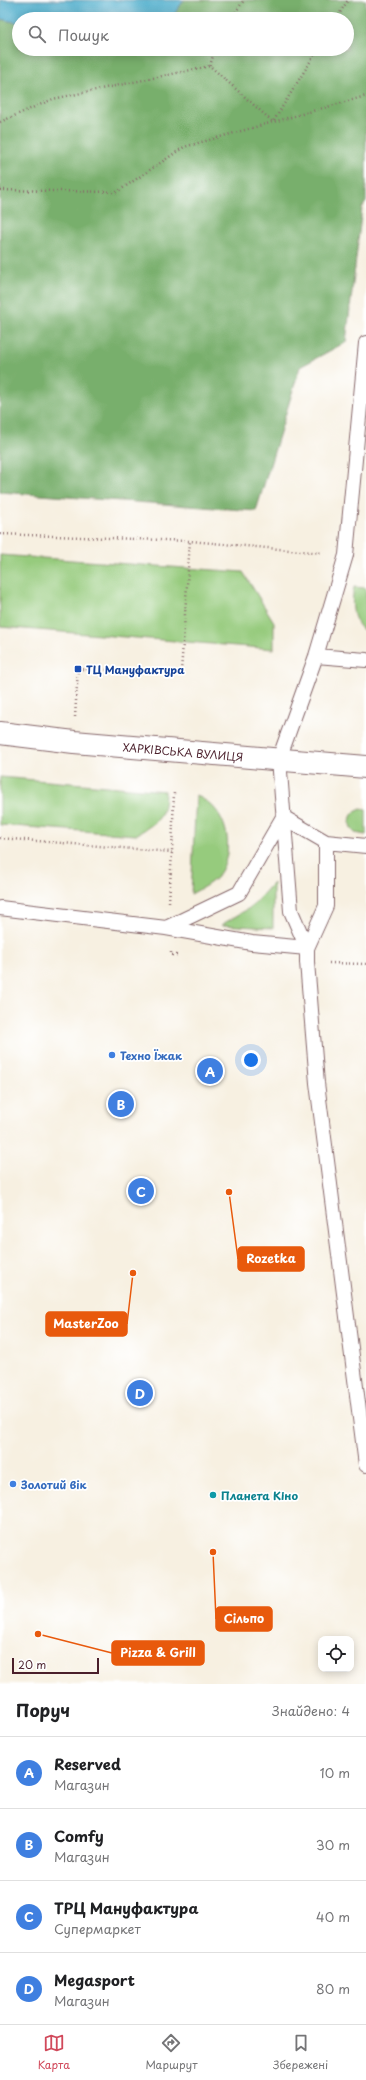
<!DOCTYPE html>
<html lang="uk">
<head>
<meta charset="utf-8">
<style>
  body { margin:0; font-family:"Playpen Sans",sans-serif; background:#f2f2f2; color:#202124 }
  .controls { position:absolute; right:12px; bottom:12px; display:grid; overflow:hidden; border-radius:8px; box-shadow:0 2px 10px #0003 }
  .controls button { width:36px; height:36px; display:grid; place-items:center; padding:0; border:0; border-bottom:1px solid #e0e0e0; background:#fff; color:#202124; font:20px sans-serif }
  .scale { position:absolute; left:12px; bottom:10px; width:87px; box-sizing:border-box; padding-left:4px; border:2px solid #4a1f2b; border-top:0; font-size:11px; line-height:14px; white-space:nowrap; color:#4a1f2b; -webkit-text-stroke:3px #fff; paint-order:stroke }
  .you { position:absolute; left:251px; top:1060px; width:14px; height:14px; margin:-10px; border:3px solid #fff; border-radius:50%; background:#1a73e8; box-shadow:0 0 0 6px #1a73e833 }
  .badge { display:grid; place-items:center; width:26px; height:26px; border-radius:50%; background:#d1495b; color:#fff; font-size:13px; font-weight:700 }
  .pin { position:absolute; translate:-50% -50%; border:2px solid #fff; box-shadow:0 1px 4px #0006 }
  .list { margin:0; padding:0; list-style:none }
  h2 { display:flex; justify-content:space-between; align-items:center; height:52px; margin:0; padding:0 16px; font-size:17px }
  h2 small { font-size:13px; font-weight:400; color:#757577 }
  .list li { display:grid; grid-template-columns:26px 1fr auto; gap:12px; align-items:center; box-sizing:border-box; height:72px; padding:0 16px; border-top:1px solid #e0e0e0 }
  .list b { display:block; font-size:15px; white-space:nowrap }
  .list p { margin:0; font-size:13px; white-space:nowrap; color:#757577 }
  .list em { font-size:13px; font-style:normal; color:#757577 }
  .icon { flex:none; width:22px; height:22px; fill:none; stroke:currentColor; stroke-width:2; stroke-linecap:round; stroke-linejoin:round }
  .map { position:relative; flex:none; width:366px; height:1684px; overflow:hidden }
  .search { position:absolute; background:#fff; box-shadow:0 2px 10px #0003; left:12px; right:12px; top:12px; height:44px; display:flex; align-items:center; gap:10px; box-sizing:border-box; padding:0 14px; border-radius:22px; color:#757577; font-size:15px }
  .sheet { height:340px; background:#fff }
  nav { display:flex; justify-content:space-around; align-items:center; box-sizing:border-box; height:56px; border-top:1px solid #e0e0e0; background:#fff; font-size:11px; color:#757577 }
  nav a { display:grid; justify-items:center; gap:2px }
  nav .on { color:#d1495b }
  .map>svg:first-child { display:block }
  .green { fill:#96cb7d; stroke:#707554 }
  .forest { fill:#78af6c; stroke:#61674c }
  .water { fill:#4bacca; stroke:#4a667a }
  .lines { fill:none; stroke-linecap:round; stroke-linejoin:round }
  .service-casing { stroke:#87686b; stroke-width:16 }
  .primary-casing { stroke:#87686b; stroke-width:24 }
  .path { stroke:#87686b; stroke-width:2.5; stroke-dasharray:1 3; stroke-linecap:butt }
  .service { stroke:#fff; stroke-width:14 }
  .primary { stroke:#fff; stroke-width:22 }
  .transit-dot { fill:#1a4fb4; stroke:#fff; stroke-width:1.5 }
  .shop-dot { fill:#3f7fe0; stroke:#fff; stroke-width:1.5 }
  .culture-dot { fill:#0f9aa8; stroke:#fff; stroke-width:1.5 }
  .labels { text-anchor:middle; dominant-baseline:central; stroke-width:3.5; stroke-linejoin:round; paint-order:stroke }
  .transit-label { font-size:11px; font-weight:bold; fill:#164399; stroke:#fff; text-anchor:start }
  .street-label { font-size:11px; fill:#4a1f2b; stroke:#fff }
  .shop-label { font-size:11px; font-weight:bold; fill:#366cbe; stroke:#fff; text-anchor:start }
  .culture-label { font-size:11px; font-weight:bold; fill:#0d838f; stroke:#fff; text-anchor:start }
  .leader { fill:none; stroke:#e8590c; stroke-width:1.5 }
  .callout-dot { fill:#e8590c; stroke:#fff; stroke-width:1.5 }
  .callout { fill:#e8590c; stroke:#e8590c; stroke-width:1.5 }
  .callout-label { font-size:12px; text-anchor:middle; font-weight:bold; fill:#fff }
</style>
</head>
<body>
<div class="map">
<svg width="366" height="1684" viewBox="0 0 366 1684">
  <rect width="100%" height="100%" fill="#fff"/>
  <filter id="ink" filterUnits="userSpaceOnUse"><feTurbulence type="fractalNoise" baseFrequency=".025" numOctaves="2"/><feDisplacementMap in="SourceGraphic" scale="8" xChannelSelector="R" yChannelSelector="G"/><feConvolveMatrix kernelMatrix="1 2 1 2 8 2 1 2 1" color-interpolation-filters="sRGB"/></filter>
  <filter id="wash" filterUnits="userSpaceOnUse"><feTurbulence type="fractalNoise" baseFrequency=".012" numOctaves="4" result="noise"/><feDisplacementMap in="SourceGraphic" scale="16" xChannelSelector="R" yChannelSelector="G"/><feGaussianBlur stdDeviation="0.9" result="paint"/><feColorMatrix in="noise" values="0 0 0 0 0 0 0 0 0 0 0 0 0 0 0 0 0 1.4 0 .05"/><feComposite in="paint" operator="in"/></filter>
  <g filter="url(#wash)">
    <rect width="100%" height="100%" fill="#f7f0e1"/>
    <path class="green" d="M0 555 243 572 274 622V649L0 627Z
      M354 587 366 588V632C351 622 351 603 354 587Z
      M0 777 165 791C164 819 160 820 136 835L0 825Z
      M196 795C200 798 205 800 209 803 230 820 234 856 217 877 209 885 200 889 191 894Z
      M361 809 366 810V835L355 833C348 826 349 820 353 813Z
      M273 883V928L221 925 251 907Z"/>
    <path class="forest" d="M184 0H366V202L362 208 346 342 300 367 256 511 0 492V19L19 23V49H347V19H171Z"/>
    <path class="water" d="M0 0H184L171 19H19V23L0 19Z"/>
  </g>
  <g filter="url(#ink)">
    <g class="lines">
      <defs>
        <path id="service" d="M316 656 366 660
          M283 817 326 842 366 846
          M326 842V906L307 948V962L317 1083 366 1465
          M0 908 166 928 252 943 307 948
          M166 928 239 893 283 817
          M307 948 291 911 279 759 316 656 346 555 366 343"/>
        <g id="primary">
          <path id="s1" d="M0 733 74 742 366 767"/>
        </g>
      </defs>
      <use href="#service" class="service-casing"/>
      <use href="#primary" class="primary-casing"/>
      <path class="path" d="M231 19 244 0
        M336 19 348 0
        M210 66 215 49
        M0 122 53 99 210 66 273 122 318 49
        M0 190 117 192 184 147 366 96
        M0 534 190 541 323 553
        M75 717 78 669 181 672 190 541
        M0 838 172 852
        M169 902 172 852 174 792
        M171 952V955H180
        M329 963 366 964"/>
      <use href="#service" class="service"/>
      <use href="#primary" class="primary"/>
    </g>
  </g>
  <rect class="transit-dot" x="74" y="665" width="8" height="8" rx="2"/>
  <g class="shop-dot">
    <circle cx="112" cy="1055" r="4"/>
    <circle cx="13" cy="1484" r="4"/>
  </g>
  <circle class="culture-dot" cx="213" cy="1495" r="4"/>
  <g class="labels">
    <g class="transit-label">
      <text x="86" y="669">ТЦ Мануфактура</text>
    </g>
    <g class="street-label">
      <text stroke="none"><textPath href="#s1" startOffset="184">ХАРКІВСЬКА ВУЛИЦЯ</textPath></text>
    </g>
    <g class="shop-label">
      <text x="120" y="1055">Техно Їжак</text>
      <text x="21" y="1484">Золотий вік</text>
    </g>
    <g class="culture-label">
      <text x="221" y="1495">Планета Кіно</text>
    </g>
  </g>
  <path class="leader" d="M229 1192L238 1259M133 1273L127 1324M213 1552L216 1619M38 1634L112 1653"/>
  <g class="callout-dot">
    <circle cx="229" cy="1192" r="4"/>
    <circle cx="133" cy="1273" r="4"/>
    <circle cx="213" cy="1552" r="4"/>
    <circle cx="38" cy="1634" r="4"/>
  </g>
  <g class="callout">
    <rect x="238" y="1247" width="66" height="24" rx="4"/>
    <rect x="46" y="1312" width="81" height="24" rx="4"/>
    <rect x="216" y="1607" width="56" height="24" rx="4"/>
    <rect x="112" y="1641" width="92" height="24" rx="4"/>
  </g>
  <g class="callout-label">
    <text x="271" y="1263">Rozetka</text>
    <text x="86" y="1328">MasterZoo</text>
    <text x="244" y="1623">Сільпо</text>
    <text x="158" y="1657">Pizza &amp; Grill</text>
  </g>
</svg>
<div class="controls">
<button><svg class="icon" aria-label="locate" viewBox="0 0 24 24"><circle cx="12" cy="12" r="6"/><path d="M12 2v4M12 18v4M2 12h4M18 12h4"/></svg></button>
</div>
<div class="scale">20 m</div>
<div class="you"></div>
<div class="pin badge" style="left:210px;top:1071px;background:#3f7fe0">A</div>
<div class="pin badge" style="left:121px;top:1104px;background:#3f7fe0">B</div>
<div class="pin badge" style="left:141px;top:1191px;background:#3f7fe0">C</div>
<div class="pin badge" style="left:140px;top:1393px;background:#3f7fe0">D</div>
<div class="search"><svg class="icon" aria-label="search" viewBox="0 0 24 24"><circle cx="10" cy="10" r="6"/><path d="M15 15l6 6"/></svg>Пошук</div>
</div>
<section class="sheet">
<h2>Поруч<small>Знайдено: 4</small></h2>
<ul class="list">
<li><span class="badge" style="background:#3f7fe0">A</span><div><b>Reserved</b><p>Магазин</p></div><em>10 m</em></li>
<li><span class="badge" style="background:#3f7fe0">B</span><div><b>Comfy</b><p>Магазин</p></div><em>30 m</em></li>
<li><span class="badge" style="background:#3f7fe0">C</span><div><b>ТРЦ Мануфактура</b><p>Супермаркет</p></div><em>40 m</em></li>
<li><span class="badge" style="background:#3f7fe0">D</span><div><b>Megasport</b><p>Магазин</p></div><em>80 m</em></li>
</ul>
</section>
<nav>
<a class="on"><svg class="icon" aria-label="map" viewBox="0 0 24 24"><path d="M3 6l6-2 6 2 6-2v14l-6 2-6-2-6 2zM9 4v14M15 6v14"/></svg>Карта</a>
<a><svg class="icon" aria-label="directions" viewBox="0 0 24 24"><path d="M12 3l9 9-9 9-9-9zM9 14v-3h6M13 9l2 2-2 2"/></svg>Маршрут</a>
<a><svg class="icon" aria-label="saved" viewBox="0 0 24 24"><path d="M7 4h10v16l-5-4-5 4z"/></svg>Збережені</a>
</nav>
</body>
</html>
